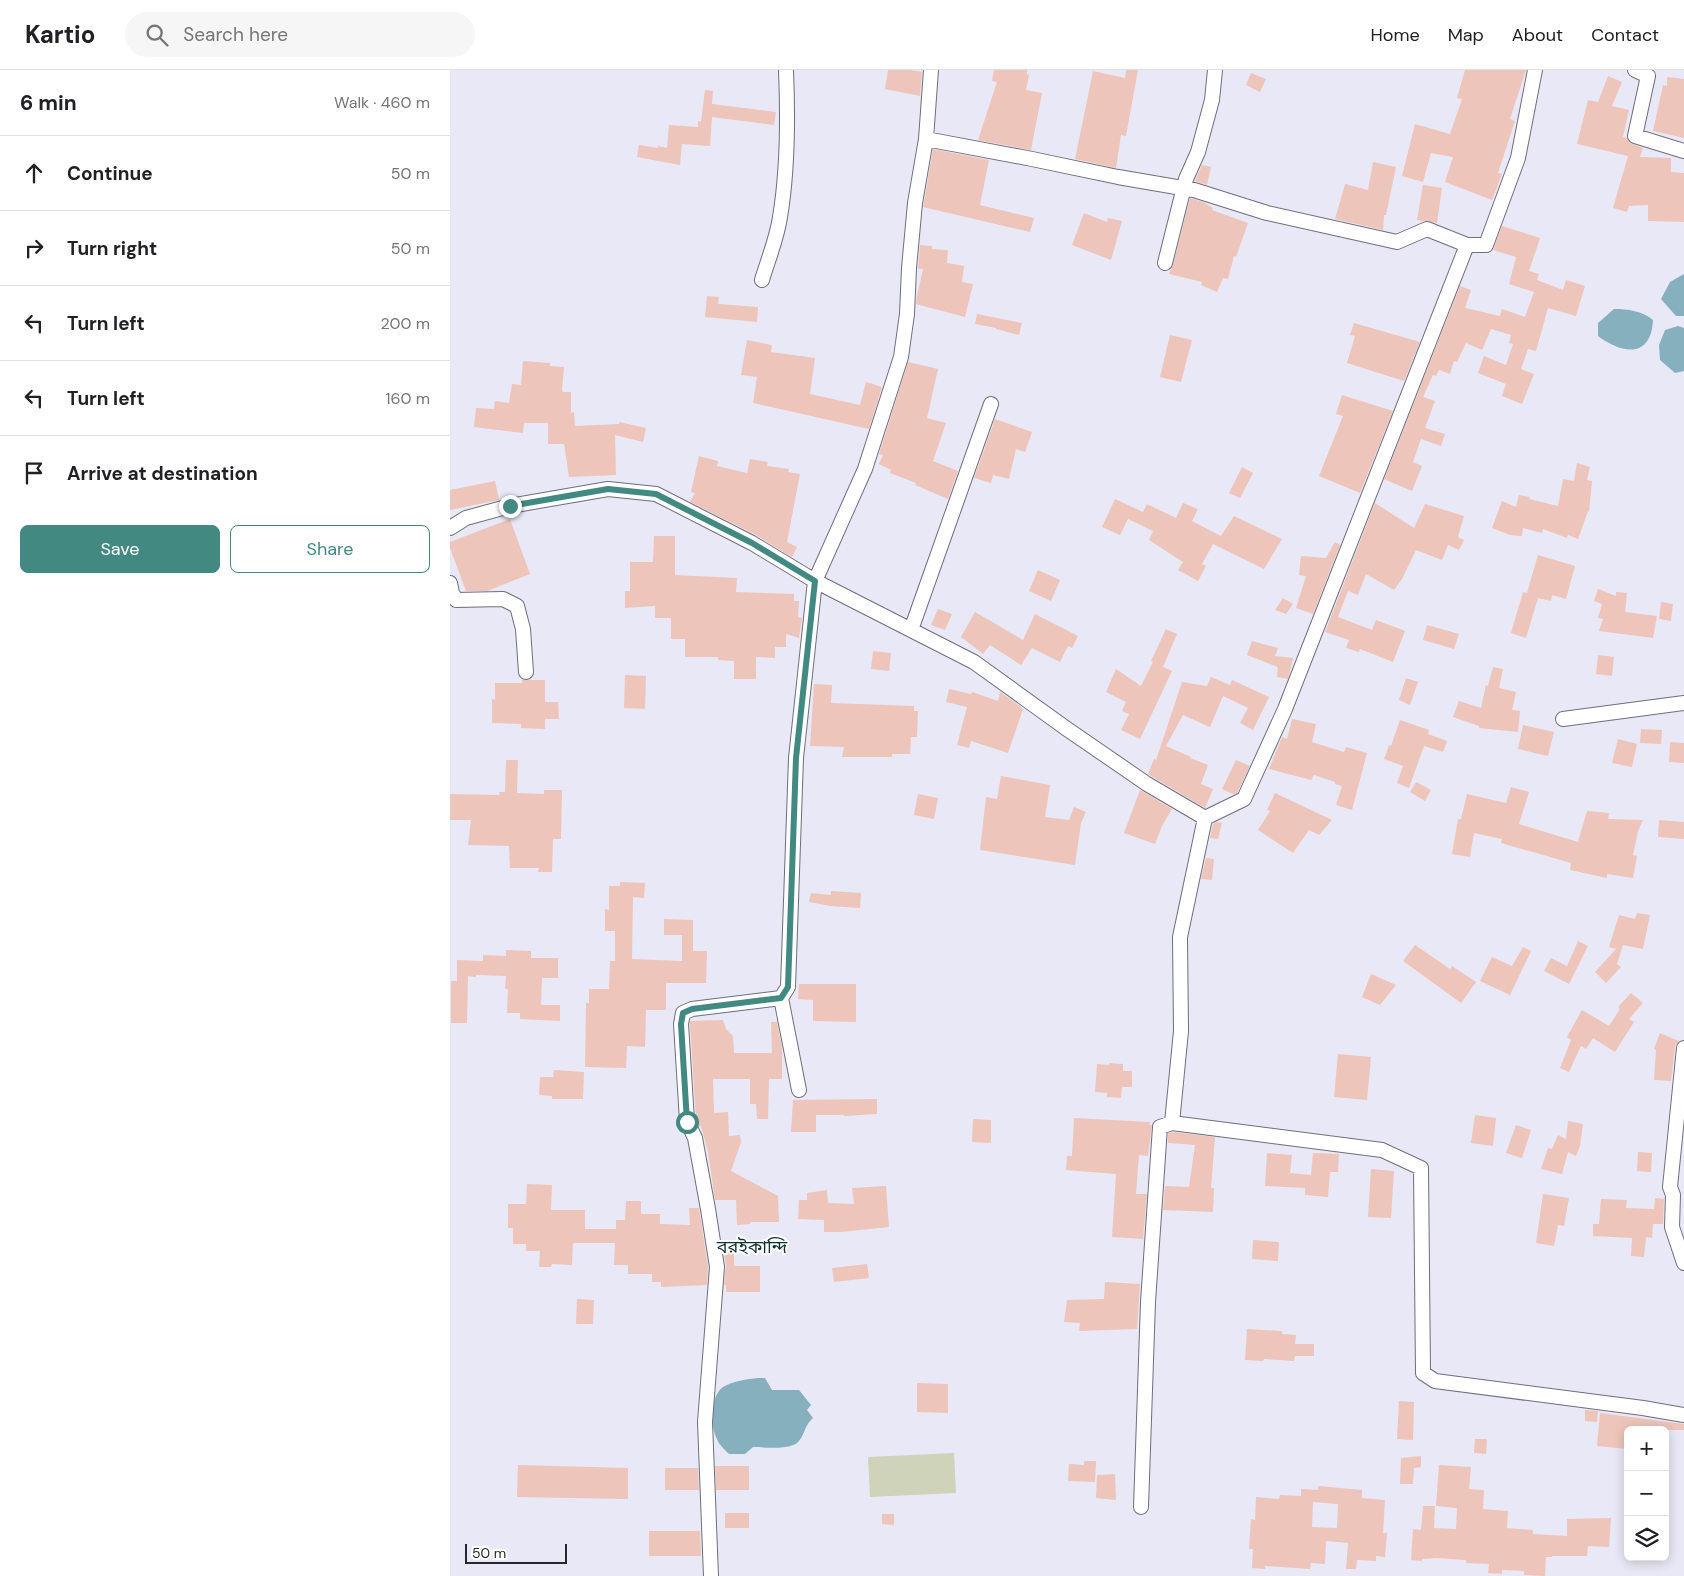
<!DOCTYPE html>
<html lang="en">
<head>
<meta charset="utf-8">
<style>
  body { margin:0; font-family:"DM Sans","Noto Sans Bengali",sans-serif; background:#f6f6f6; color:#202124 }
  .controls { position:absolute; right:15px; bottom:15px; display:grid; overflow:hidden; border-radius:8px; box-shadow:0 2px 12px #0003 }
  .controls button { width:45px; height:45px; display:grid; place-items:center; padding:0; border:0; border-bottom:1px solid #e0e0e0; background:#fff; color:#202124; font:25px sans-serif }
  .scale { position:absolute; left:15px; bottom:12px; width:102px; box-sizing:border-box; padding-left:5px; border:2px solid #26262b; border-top:0; font-size:14px; line-height:18px; white-space:nowrap; color:#26262b; -webkit-text-stroke:4px #fff; paint-order:stroke }
  .stop { position:absolute; width:15px; height:15px; margin:-11px; border:4px solid #428982; border-radius:50%; background:#fff }
  .stop.end { background:#428982; border-color:#fff; box-shadow:0 1px 5px #0008 }
  .list { margin:0; padding:0; list-style:none }
  h2 { display:flex; justify-content:space-between; align-items:center; height:65px; margin:0; padding:0 20px; font-size:21px }
  h2 small { font-size:16px; font-weight:400; color:#757577 }
  .list li { display:grid; grid-template-columns:32px 1fr auto; gap:15px; align-items:center; box-sizing:border-box; height:75px; padding:0 20px; border-top:1px solid #e0e0e0 }
  .list b { display:block; font-size:19px; white-space:nowrap }
  .list em { font-size:16px; font-style:normal; color:#757577 }
  .actions { display:flex; gap:10px; padding:15px 20px }
  .actions a { flex:1; padding:11px 0; border:1px solid #428982; border-radius:8px; text-align:center; font-size:18px; color:#428982 }
  .actions .main { background:#428982; color:#fff }
  .icon { flex:none; width:28px; height:28px; fill:none; stroke:currentColor; stroke-width:2; stroke-linecap:round; stroke-linejoin:round }
  .map { position:relative; flex:none; width:1234px; height:1506px; overflow:hidden }
  header { display:flex; align-items:center; gap:30px; box-sizing:border-box; height:70px; padding:0 25px; background:#fff; border-bottom:1px solid #e0e0e0 }
  header strong { font-size:24px }
  nav { display:flex; gap:28px; margin-inline-start:auto; font-size:18px }
  .search { width:350px; height:45px; background:#f6f6f6; display:flex; align-items:center; gap:12px; box-sizing:border-box; padding:0 18px; border-radius:28px; color:#757577; font-size:19px }
  main { display:flex }
  aside { flex:1; background:#fff }
  .map>svg:first-child { display:block }
  .green { fill:#ced3b9 }
  .water { fill:#87b0bf }
  .building { fill:#eec5ba; fill-rule:evenodd }
  .lines { fill:none; stroke-linecap:round; stroke-linejoin:round }
  .minor-casing { stroke:#6f6e7a; stroke-width:16 }
  .minor { stroke:#fff; stroke-width:14 }
  .route { stroke:#428982; stroke-width:6 }
  .labels { text-anchor:middle; dominant-baseline:central; stroke-width:4; stroke-linejoin:round; paint-order:stroke }
  .quarter-label { font-size:18px; fill:#10322f; stroke:#fff }
</style>
</head>
<body>
<header>
<strong>Kartio</strong>
<div class="search"><svg class="icon" aria-label="search" viewBox="0 0 24 24"><circle cx="10" cy="10" r="6"/><path d="M15 15l6 6"/></svg>Search here</div>
<nav><a>Home</a><a>Map</a><a>About</a><a>Contact</a></nav>
</header>
<main>
<aside>
<h2>6 min<small>Walk · 460 m</small></h2>
<ul class="list">
<li><svg class="icon" aria-label="ahead" viewBox="0 0 24 24"><path d="M12 20V5M6 11l6-6 6 6"/></svg><div><b>Continue</b></div><em>50 m</em></li>
<li><svg class="icon" aria-label="right" viewBox="0 0 24 24"><path d="M7 20v-9h11M14 6l5 5-5 5"/></svg><div><b>Turn right</b></div><em>50 m</em></li>
<li><svg class="icon" aria-label="left" viewBox="0 0 24 24"><path d="M17 20v-9H6M10 6l-5 5 5 5"/></svg><div><b>Turn left</b></div><em>200 m</em></li>
<li><svg class="icon" aria-label="left" viewBox="0 0 24 24"><path d="M17 20v-9H6M10 6l-5 5 5 5"/></svg><div><b>Turn left</b></div><em>160 m</em></li>
<li><svg class="icon" aria-label="arrive" viewBox="0 0 24 24"><path d="M6 21V4h12l-3 4 3 4H6"/></svg><div><b>Arrive at destination</b></div></li>
</ul>
<div class="actions"><a class="main">Save</a><a>Share</a></div>
</aside>
<div class="map">
<svg width="1234" height="1506" viewBox="0 0 1234 1506">
  <rect width="100%" height="100%" fill="#e9e8f6"/>
  <path class="green" d="M504 1383 506 1423 420 1427 418 1387Z"/>
  <path class="water" d="M1234 204V246H1226L1211 229 1220 212Z
    M1164 239C1177 239 1193 241 1203 250 1201 289 1172 284 1148 266V253Z
    M1228 256 1234 258V301L1225 303 1210 290 1209 275 1215 260Z
    M308 1308H315L322 1320H349L361 1335 357 1340 363 1348C354 1356 355 1364 349 1371 341 1381 314 1377 303 1377L295 1384H279C275 1380 269 1375 267 1369 260 1356 260 1326 273 1317 283 1311 297 1309 308 1308Z"/>
  <path class="building" d="M438 0H461L472 2 470 26 435 19Z
    M544 0H577V4L579 5 576 20 592 23 581 80 528 70 547 12 542 11Z
    M676 0H688L676 66 671 65 666 98 625 89 643 1 675 8Z
    M1015 0H1076L1060 49 1065 51 1048 103 1052 104 1042 130 995 112 1003 87 981 83 973 112 952 106 965 54 1000 64 1012 29 1007 28Z
    M801 3 816 9 810 22 796 15Z
    M1158 6 1172 12 1162 36 1179 40 1173 67 1177 68 1182 74 1193 78 1190 87 1221 88V102L1234 103V152L1198 151V135L1179 136 1177 142 1163 138 1178 86 1127 74 1138 30 1148 32Z
    M1217 7 1234 9V68L1203 61 1213 15 1217 16Z
    M255 20 263 21 262 34 326 42 324 55 262 47 260 76 232 74 230 95 187 87 189 75 208 78V76L217 78 219 55 248 57V51L251 52Z
    M483 79 539 90 530 135 584 148 580 162 473 137Z
    M923 92 946 97 936 145H934L933 160 885 149 895 114 918 120Z
    M752 95 761 97 757 115 745 111Z
    M973 115 992 118 987 153 967 150Z
    M740 128 753 132 763 138 762 140 798 153 786 187 784 186 778 209 773 208 767 222 751 215 752 212 719 204 723 195Z
    M634 143 657 152 658 148 672 151 661 190 622 175Z
    M1052 156 1090 168 1079 201 1089 204 1087 210 1113 220 1116 210 1135 216 1126 246 1098 238 1086 281 1078 279 1071 299 1084 304 1072 334 1052 326 1056 314 1028 303 1034 286 1056 295 1063 274 1059 273 1061 265 1041 259 1032 280 1016 273 1007 292 1004 291 1000 304 989 300 986 306 983 305 973 327 985 331 975 358 995 364 991 376 971 369 963 392 972 396 962 421 934 409 1010 216 1021 220 1015 238 1050 246 1052 239 1075 247 1084 222 1059 214 1066 187 1043 180Z
    M470 175 482 176V179L498 180 497 193 514 196 512 212 523 214 515 247 466 234 467 226 473 199H468Z
    M257 226 269 227 268 234 308 237 307 252 255 247Z
    M527 244 572 253 569 265 546 259V258L525 254Z
    M904 253 970 272 954 311 897 293 905 266 900 265Z
    M720 265 742 270 731 312 710 307Z
    M297 270 322 275 321 282 365 288 360 324 410 335 416 312 432 317 419 359 303 333 307 307 291 305Z
    M73 291 100 293V296L114 297 112 320 113 322H121V343L124 342 125 356 169 354V352L196 358 193 372 165 365 166 405 119 407 114 374H98V353H74L73 363 24 357 26 338 44 339 45 331 59 333 62 314 71 315Z
    M458 292 488 299 477 348 496 353 483 391 508 401 498 429 465 415 466 413 440 403 441 400 429 394 433 385 429 384Z
    M892 325 943 341 910 423 869 406 893 346 886 344Z
    M545 349 582 362 575 382 566 379 559 409 543 405 541 413 524 408Z
    M249 386 268 391 267 396 297 403 300 389 318 392 317 396 339 399 338 402 350 404 337 472 347 477 342 487 306 465 240 432 245 423 241 422Z
    M1127 393 1140 397 1137 410 1142 411 1139 442 1138 441 1128 469 1118 465 1117 468 1093 459 1092 463 1073 458 1072 466 1060 465 1042 458 1052 431 1066 437 1069 425 1080 427 1079 429 1108 436 1113 409 1124 411Z
    M792 397 803 403 790 428 779 423Z
    M45 411 49 430 0 440V420Z
    M665 429 693 442 697 434 726 448 733 433 748 439 742 451 771 466 784 446 832 469 814 499 763 474 752 494 756 496 748 511 728 500 733 492 699 470 703 461 678 449 670 465 652 457Z
    M925 433 964 458 975 434 1014 446 1008 467 1014 470 1009 480 998 475 992 490 966 480 952 509 944 520 916 504 908 525 898 521 888 547 922 560 926 550 955 561 943 592 910 579 909 582 896 578 899 570 875 562Z
    M60 449 80 504 37 521H16L0 478V472Z
    M204 466H225V505L287 508 286 522 344 524V531H349L348 547 352 548 349 568 336 564V577H325V588L306 587V609H284V591L268 590V587H235V569H221V548H205V536L175 538V521H180V492H203Z
    M885 472 890 475 863 544 846 538 856 506 849 505 851 486 876 488Z
    M1088 485 1125 496 1116 529 1102 525 1101 531 1088 528 1076 568 1061 563 1073 522 1077 523Z
    M588 500 610 510 601 531 579 521Z
    M1148 519 1166 526V522L1177 523 1175 542 1207 546 1203 568 1149 561 1153 549 1148 548 1152 534 1144 531Z
    M833 528 843 534 836 544 825 540Z
    M1211 532 1223 534 1221 551 1209 549Z
    M488 539 502 544 495 560 481 555Z
    M525 542 573 570 585 544 628 566 622 578 618 576 610 592 582 578 571 595 540 575 533 584 511 567Z
    M977 555 1009 564 1004 579 973 570Z
    M716 559 727 564 713 597 722 601 690 669 671 660 679 644 672 641 676 632 656 622 666 599 691 616 703 592 701 591Z
    M802 571 828 578 825 586 843 588 838 609 827 607 828 597 797 585Z
    M423 581 441 583 439 601 421 599Z
    M1148 585 1164 587 1162 606 1146 604Z
    M1043 597 1053 599 1049 618 1066 622 1062 640 1070 641 1068 662 1029 658V656L1003 647 1009 631 1031 638 1036 615 1038 616Z
    M175 605 196 606 195 639 174 638Z
    M761 607 780 615 782 610 819 627 803 660 790 653 798 638 773 626 760 657 733 645 716 676 741 687 740 688 758 695 751 714 763 719 755 738 698 704 704 689 706 690 732 612 757 616Z
    M956 608 968 612 960 635 949 630Z
    M72 610H95V632H108L109 649H95V659L71 658V654L42 653V629L45 630V613H72Z
    M364 614 382 615 381 633 464 636V641H468L467 667H461L460 684H442V687H392L394 677 360 676Z
    M499 619 521 624 522 622 548 631 550 622 570 636 573 639 558 683 521 671 519 678 507 675 517 637 496 632Z
    M842 649 866 654 862 672 894 682 896 677 917 683 902 740 886 735 892 716 885 714V712L864 705 861 710 819 699 832 667 837 669Z
    M950 650 979 660 978 664 997 671 993 682 974 676 959 718 947 713 953 696 934 689 939 675 941 676Z
    M1073 655 1104 662 1098 686 1068 679Z
    M1191 659 1212 660 1211 674 1190 673Z
    M1168 669 1187 674 1182 697 1162 693Z
    M1220 672 1234 673V693L1219 692Z
    M56 690H68L67 723 94 724V720H112L111 769H103L102 802H88L89 798H60L59 776 18 775 21 750H0V724L50 725 49 722H55Z
    M786 690 800 696 787 723 783 724 772 719Z
    M551 706 600 715 595 747 619 750 624 737 636 742 631 753 625 795 530 780 536 727 547 729Z
    M966 712 981 720 975 731 960 722Z
    M1061 717 1079 722 1069 754 1128 772 1137 741 1159 743 1158 749 1193 750 1188 761 1183 785 1187 786 1183 808 1157 804V808L1120 800 1121 793 1051 773 1052 769 1024 763 1020 787 1002 784 1008 749H1011L1017 724 1056 733Z
    M690 720 722 739 712 756 705 774 674 763Z
    M825 723 882 750 869 765 859 760 843 783 808 760 820 741 817 740Z
    M468 724 488 728 484 749 464 745Z
    M1209 750 1234 752V769L1208 767Z
    M767 752 772 753 768 769 760 768 763 754Z
    M756 788 764 789 762 810 751 809Z
    M170 812 195 813 194 828 183 827 182 889 232 891V865H214V849L243 850V881H257L256 913H216V940H196L195 977 177 976 176 998 135 997 136 933H139V919H159L160 891H165V861H155V839L159 840V816H170Z
    M381 821 411 823 410 838 380 836 359 832 361 823 381 825Z
    M1187 843 1200 845 1193 879 1173 875 1167 894 1171 897 1156 913 1145 902 1166 879 1159 877 1169 845 1185 849Z
    M1128 871 1138 876 1119 914 1094 901 1101 888 1117 896Z
    M965 875 1000 899 1002 896 1026 912 1011 933 953 891Z
    M1073 877 1081 881 1060 925 1030 911 1042 887 1062 896Z
    M56 880 81 881V888H108V908H92L91 935H110V951L70 949V943H57L58 919H55L56 906 26 905V907L18 906 17 953H1V911H7V890L33 891V885L56 886Z
    M921 904 946 915 930 935 912 927Z
    M349 914H406V952L363 951V930L348 929Z
    M1181 923 1193 933 1179 949 1184 952 1165 982 1143 968 1136 979 1131 976 1119 1002 1110 998 1121 970 1117 967 1132 940 1159 956 1170 939 1168 937Z
    M273 950 276 959 283 966 284 983H322L321 952H327L332 978V1009H319L318 1049H307L306 1034H300V1009H263L264 1043 278 1042 279 1066 290 1065 291 1072 281 1101 328 1126 329 1152H300V1154L287 1155 286 1130H265L258 1082 251 1056H249L246 1049 240 955V951Z
    M1210 963 1229 971 1225 977 1221 1011 1204 1010 1206 980 1204 979Z
    M888 984 921 987 917 1030 884 1027Z
    M659 993 673 994V1001H682V1017H672L671 1028 657 1027V1023L645 1022 647 994 659 995Z
    M104 1000 134 1002 133 1029H102V1026L89 1025 90 1007H103Z
    M427 1029V1044L394 1046V1045H366V1062H341L343 1030Z
    M1025 1045 1046 1048 1043 1076 1021 1073Z
    M624 1048 700 1052 699 1055H702L698 1086 689 1085 686 1124H697L693 1169 662 1167 666 1104 616 1100 617 1086H622Z
    M523 1049 541 1050V1073L522 1072Z
    M1118 1051 1133 1054 1130 1076 1126 1086 1118 1082 1112 1104 1091 1099 1098 1078 1102 1079 1108 1065 1116 1069Z
    M1066 1055 1081 1060 1072 1088 1056 1083Z
    M723 1062 765 1067 761 1118H764L763 1142 713 1140 715 1116 739 1117 745 1075 718 1073V1063Z
    M1188 1082 1202 1083 1201 1102 1187 1101Z
    M817 1083 842 1085 840 1103 861 1105 863 1083 889 1084 888 1102H880L878 1127 855 1125V1118L815 1116Z
    M921 1099 944 1101 941 1148 918 1147Z
    M77 1114 102 1115 101 1140H135V1159H166V1150H175L176 1131H191V1144H210V1154L240 1155 239 1138H249L258 1197 257 1215 211 1217V1212H202V1204H178V1195H164L165 1173H123L122 1195 102 1194 101 1197H89L90 1181H76V1174H63V1158H58V1134H76Z
    M436 1116 439 1157 391 1162H374V1150L348 1149 349 1130H357V1123L377 1120 378 1133 404 1134 402 1118Z
    M1093 1124 1119 1128 1114 1156 1108 1155 1104 1176 1086 1173Z
    M1205 1128 1214 1129 1213 1154H1203L1202 1168 1196 1167 1194 1187 1181 1186 1182 1168 1143 1166V1154H1149L1151 1129 1177 1130 1176 1138 1204 1139Z
    M803 1170 829 1172 828 1191 802 1189Z
    M272 1172H284V1196H310V1222H276V1215H274L276 1196Z
    M417 1194 419 1208 384 1212 382 1198Z
    M655 1212 690 1214 687 1259 629 1261 630 1253 614 1252 617 1230 654 1229Z
    M127 1229 144 1230 143 1254H126Z
    M797 1259 832 1261V1264L846 1265 845 1274H864V1286H845L844 1291 814 1289 813 1291 795 1290Z
    M467 1313 498 1314V1343L467 1342Z
    M949 1331 964 1332 963 1370 947 1369Z
    M1135 1340 1148 1341 1147 1352 1135 1351Z
    M1150 1343 1234 1354V1360H1178V1379L1147 1376Z
    M1025 1369H1037L1036 1384 1024 1383Z
    M971 1386V1397L964 1398 963 1414H950L951 1388Z
    M634 1391H646L645 1412 618 1411 619 1394 634 1395Z
    M68 1395 178 1398V1429L67 1427Z
    M989 1395 1021 1397 1019 1419 1034 1420 1033 1439 1058 1441 1057 1458 1083 1460V1464L1117 1466V1449L1161 1448 1159 1477 1138 1476 1137 1486H1102V1487H1096L1095 1506 1074 1505V1501L1052 1500V1504L1038 1503 1039 1494 1016 1493V1490L986 1488 972 1489V1491L961 1490 963 1459 971 1460 973 1436H985L984 1458 1006 1459 1007 1438 986 1436Z
    M265 1396H299V1420H266Z
    M215 1398H248L249 1420H215Z
    M665 1404 666 1430 646 1428 647 1405Z
    M868 1416 912 1420V1428L935 1430 933 1463H937L935 1487 926 1486V1491L907 1490 906 1499H896L898 1473 876 1471 875 1494 861 1493 860 1499 815 1496V1499L802 1498 803 1479H799L801 1449 805 1450 806 1427 829 1429 830 1425 851 1426V1419L868 1420ZM863 1432 888 1434 887 1458 862 1457Z
    M275 1443H299V1458H275Z
    M432 1444H444V1455L432 1454Z
    M199 1461H250L251 1486H199Z"/>
  <g class="lines">
    <defs>
      <path id="minor" d="M1185 0 1198 6 1185 66 1234 81
        M476 69 582 89 668 107 744 120 817 143 947 172 977 159 1017 175
        M715 193 736 109 748 82 762 30 765 0
        M312 210C318 190 327 168 330 147 338 99 338 48 336 0
        M0 458 16 448 60 436 158 419 206 424 302 473 365 511 415 399 451 287 457 244 459 198 465 133 476 69 481 0
        M0 513 2 523 6 530 53 529 67 536 73 559 76 602
        M461 560 541 334
        M1113 649 1234 633
        M755 748 794 729 835 639 1017 175H1036L1068 88 1085 0
        M331 928 349 1020
        M1234 978 1220 1117 1223 1125 1222 1157 1234 1193
        M722 1053 731 961 730 867 755 748
        M691 1437 698 1232 710 1057 722 1053 932 1080 971 1098 973 1303 985 1311 1193 1338 1234 1345
        M261 1506 255 1352 267 1197 258 1139 245 1068 237 1051 231 954 233 943 242 939 331 928 338 917 346 688 365 511 524 592 617 659 697 714 755 748"/>
    </defs>
    <use href="#minor" class="minor-casing"/>
    <use href="#minor" class="minor"/>
  </g>
  <g class="lines">
    <path class="route" d="M60 436 158 419 206 424 302 473 365 511 346 688 338 917 331 928 242 939 233 943 231 954 237 1052"/>
  </g>
  <g class="labels">
    <g class="quarter-label">
      <text x="302" y="1177">বরইকান্দি</text>
    </g>
  </g>
</svg>
<div class="controls">
<button>+</button>
<button>−</button>
<button><svg class="icon" aria-label="layers" viewBox="0 0 24 24"><path d="M12 4l9 5-9 5-9-5zM3 14l9 5 9-5"/></svg></button>
</div>
<div class="scale">50 m</div>
<div class="stop" style="left:237px;top:1052px"></div>
<div class="stop end" style="left:60px;top:436px"></div>
</div>
</main>
</body>
</html>
